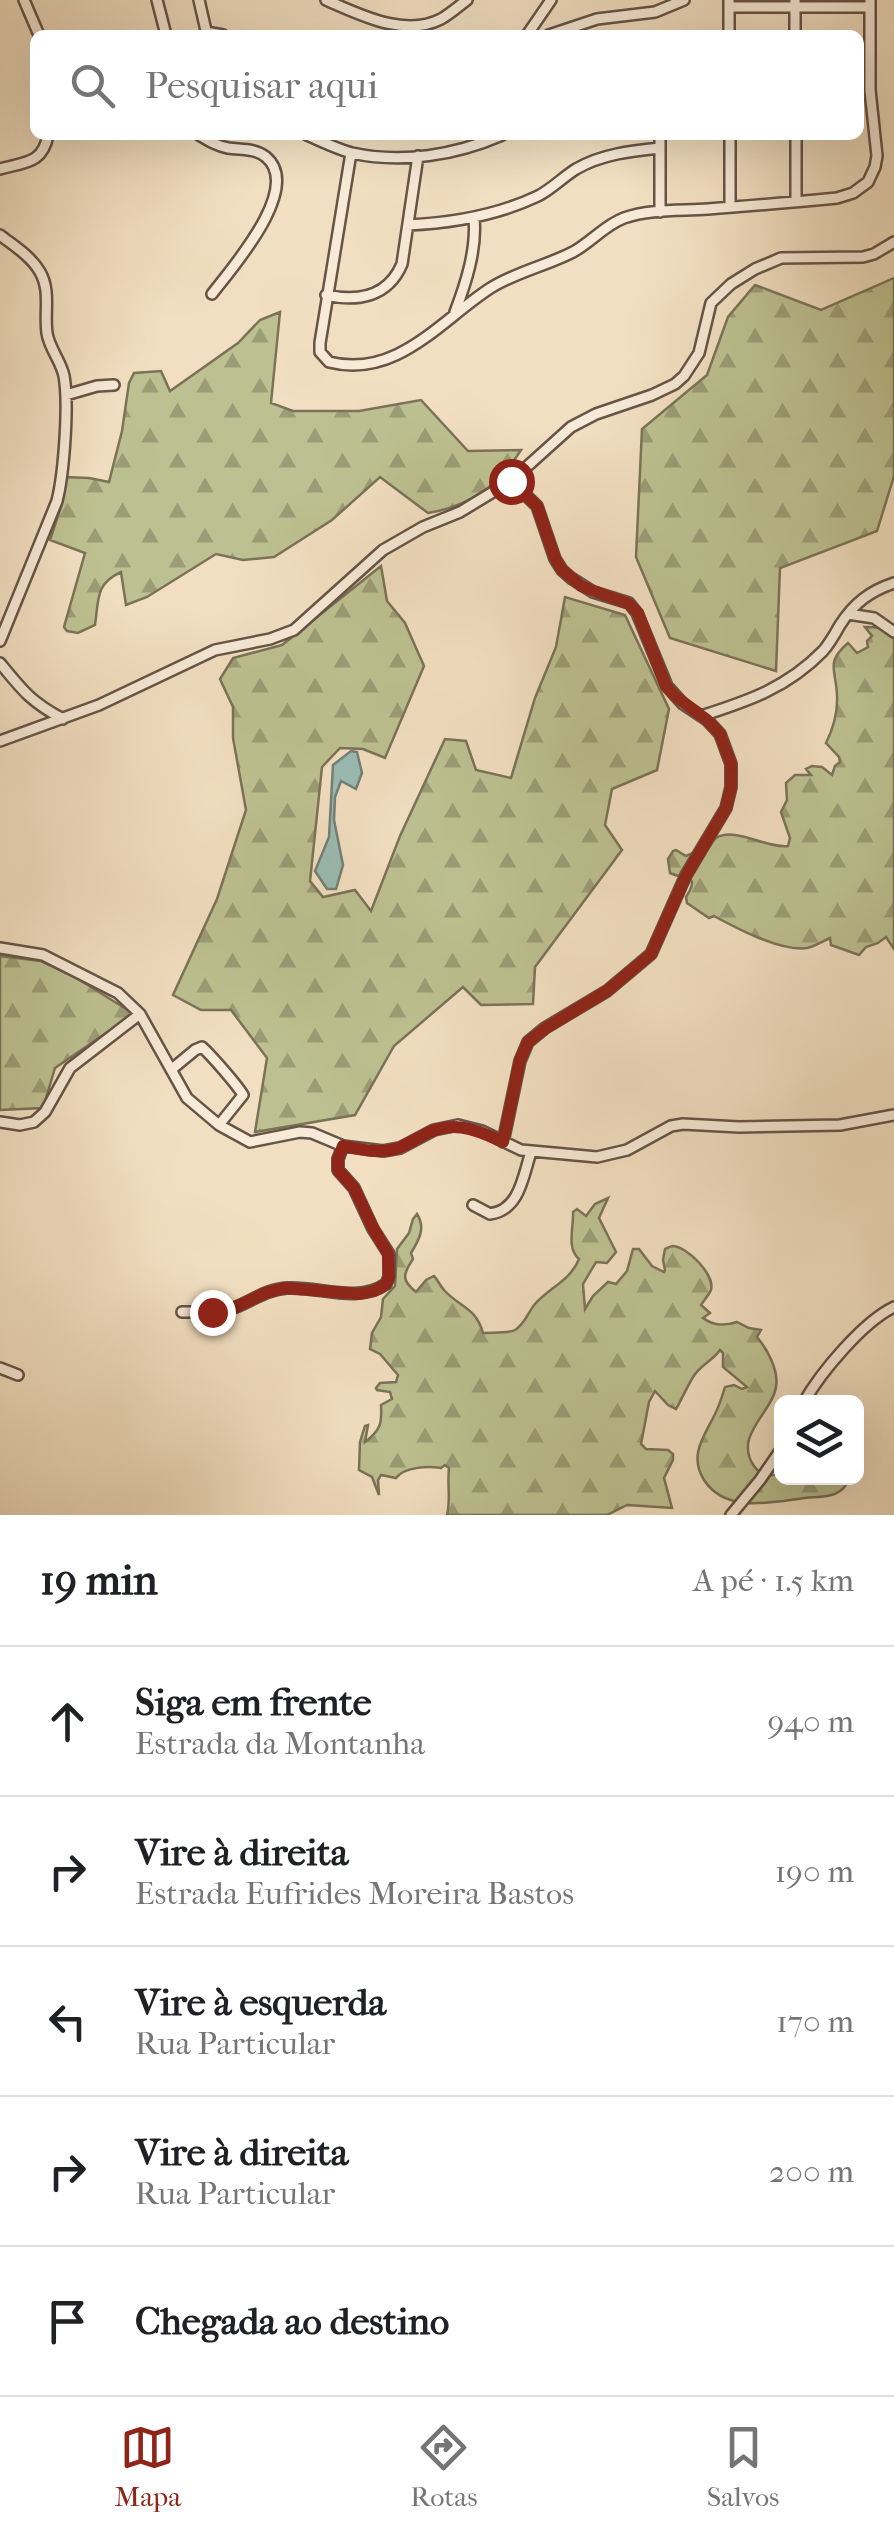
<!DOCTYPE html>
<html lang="pt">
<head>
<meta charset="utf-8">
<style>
  body { margin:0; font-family:"IM FELL French Canon",serif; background:#f6f6f6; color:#202124 }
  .controls { position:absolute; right:30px; bottom:30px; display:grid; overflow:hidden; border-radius:15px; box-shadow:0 10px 40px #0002 }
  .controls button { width:90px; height:90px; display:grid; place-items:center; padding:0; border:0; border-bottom:2px solid #e0e0e0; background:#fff; color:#202124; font:50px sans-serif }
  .stop { position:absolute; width:30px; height:30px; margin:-22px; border:8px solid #8f2418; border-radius:50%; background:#fff }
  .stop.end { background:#8f2418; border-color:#fff; box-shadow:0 2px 10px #0008 }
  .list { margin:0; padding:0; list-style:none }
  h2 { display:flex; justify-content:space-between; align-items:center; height:130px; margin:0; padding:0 40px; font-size:42px }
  h2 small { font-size:32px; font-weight:400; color:#757577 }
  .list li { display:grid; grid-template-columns:65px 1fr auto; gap:30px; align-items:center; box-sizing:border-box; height:150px; padding:0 40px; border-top:2px solid #e0e0e0 }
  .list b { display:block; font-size:38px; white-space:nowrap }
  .list p { margin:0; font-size:32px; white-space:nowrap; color:#757577 }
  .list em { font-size:32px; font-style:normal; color:#757577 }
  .icon { flex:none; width:55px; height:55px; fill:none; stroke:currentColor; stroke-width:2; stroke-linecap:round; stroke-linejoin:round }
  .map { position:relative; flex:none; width:894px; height:1515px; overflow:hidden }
  .search { position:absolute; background:#fff; box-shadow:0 10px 40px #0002; left:30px; right:30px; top:30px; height:110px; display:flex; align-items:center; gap:25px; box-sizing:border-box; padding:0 35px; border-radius:15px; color:#757577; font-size:38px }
  .sheet { height:880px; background:#fff }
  nav { display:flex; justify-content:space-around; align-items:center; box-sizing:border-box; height:140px; border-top:2px solid #e0e0e0; background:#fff; font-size:28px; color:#757577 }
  nav a { display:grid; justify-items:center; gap:5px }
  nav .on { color:#8f2418 }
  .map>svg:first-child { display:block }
  .forest { fill:url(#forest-firs); stroke:#7a7358; stroke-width:2.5 }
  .water { fill:#9bbcb4; stroke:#738078; stroke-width:2.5 }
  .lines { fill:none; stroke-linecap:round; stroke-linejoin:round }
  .minor-casing { stroke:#665447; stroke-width:14 }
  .minor { stroke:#f7ead7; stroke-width:9 }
  .route { stroke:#8f2418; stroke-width:12 }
</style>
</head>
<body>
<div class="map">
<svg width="894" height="1515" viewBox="0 0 894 1515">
  <defs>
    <pattern id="forest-firs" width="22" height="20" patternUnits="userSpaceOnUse" patternTransform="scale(2.5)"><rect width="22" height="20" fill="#bdc191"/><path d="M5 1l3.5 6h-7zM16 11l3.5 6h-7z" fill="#9b9d76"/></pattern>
  </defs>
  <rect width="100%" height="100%" fill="#f2dfc1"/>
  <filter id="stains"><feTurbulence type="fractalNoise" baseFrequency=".002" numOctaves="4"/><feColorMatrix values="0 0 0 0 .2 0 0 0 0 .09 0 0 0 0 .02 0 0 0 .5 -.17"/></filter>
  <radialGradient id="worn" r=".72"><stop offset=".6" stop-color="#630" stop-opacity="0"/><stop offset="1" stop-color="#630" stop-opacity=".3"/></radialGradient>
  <path class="forest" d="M894 278V476L877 531 780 568 776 671 670 638 636 557 642 429 707 375 728 317 755 285 821 310Z
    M280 312 271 403 293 411H359L421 400 468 451 521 450C498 486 471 506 428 513L380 477 332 520 274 557 243 560 216 554 147 597 126 605 121 572C95 584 99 599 95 625L78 633 67 631 64 627 85 553 50 540 61 507 66 477 89 478 109 482 122 431 129 383 134 373 161 371 170 391 238 343 260 320Z
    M381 566 387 601 405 623 424 666 385 758 363 749 340 748 322 767 310 881 323 897 355 890 371 911 400 836 445 739 466 741 476 770 511 778 535 698 556 647 565 597 625 615 669 709 657 770 612 789 605 825 622 850 535 967 533 1004 481 1005 463 987 394 1046 355 1115 255 1132 267 1058 231 1010H201L173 995 217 899 246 810 233 738V707L220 679 233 658 282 645Z
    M865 627 892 628 894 640V949L886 937 878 943 866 947 859 955 831 945 830 938C823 941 814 947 807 948 781 952 736 928 714 916L709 918 687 903 686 897C701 874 685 880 670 873L668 859 673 851 676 850 686 856 695 852 701 858C707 852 710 843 716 838 735 826 767 849 788 846L790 838 781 812 787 800 786 783 795 775H811L806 769 812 766 822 767 832 775 835 766 840 762 839 757 826 743C834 727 838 713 837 695 836 669 825 663 848 643L857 653 868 647 867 641 872 636Z
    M0 956 41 961 75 977 134 1014 55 1068 43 1108 0 1110Z
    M608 1198 599 1218 616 1252 607 1263 596 1262 583 1284 585 1309 593 1296 608 1282 616 1284 627 1271 633 1249H639L652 1266 664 1272 665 1270 663 1260 665 1249C668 1248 670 1246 673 1246 688 1247 715 1275 711 1290 710 1293 703 1302 701 1305L710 1313 703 1318C714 1326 724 1326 737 1322L749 1328 761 1330 757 1337C767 1349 779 1370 776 1387 772 1413 733 1436 754 1466 761 1476 770 1476 781 1474L782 1478H850C841 1499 824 1496 805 1498 772 1502 726 1514 704 1480 689 1456 703 1438 714 1416 719 1407 722 1397 725 1387L734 1385 742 1389 747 1387 723 1367V1353L720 1350C713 1360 703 1364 696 1373 691 1378 682 1399 676 1409L668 1405 655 1391 649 1402 641 1444 646 1449 668 1450 673 1454V1460L664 1478 672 1508 627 1505 607 1515H447C451 1499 447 1485 449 1468L445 1465 441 1468C427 1466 404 1467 396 1478L381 1475 378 1480 379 1495 372 1477 359 1470 360 1442 365 1426 368 1425 365 1442C381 1430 382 1423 381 1405L392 1399 390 1392 377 1390 376 1388 380 1383 396 1382 398 1375 380 1354 370 1349 372 1333 381 1317 383 1299 395 1286 397 1249 409 1233 413 1219 417 1214C426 1228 419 1240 411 1253L413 1259C403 1274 401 1280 416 1292L426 1280 434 1276C438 1280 440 1286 444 1290 459 1307 476 1307 483 1333 492 1332 507 1334 515 1330 525 1324 528 1312 535 1304 549 1288 571 1280 579 1259 566 1248 574 1227 573 1212L577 1209 586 1216 595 1204Z"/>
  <path class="water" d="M351 751 357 752 362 773 356 789 341 781 335 797 334 820 343 865 336 889H327L315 871 329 837 333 765Z"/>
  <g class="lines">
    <defs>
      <path id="minor" d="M24 0 39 35
        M157 0 166 35
        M199 0 207 35
        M326 0C359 14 404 38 441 19 450 14 459 6 467 0
        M729 0V35
        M795 0V35
        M729 7H870
        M206 32 223 35
        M527 35 551 0
        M549 35 597 19 655 12 684 0
        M199 135C209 141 217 146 228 148 241 150 255 148 266 157 303 188 232 268 212 294
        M307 135C321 141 337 149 352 153 402 164 456 155 502 135
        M660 135V212
        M730 135V207
        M796 135V201
        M351 153 320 343V352L329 362C396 379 439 322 489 289 515 272 546 266 573 252 591 242 605 225 624 218 650 209 681 211 708 209 751 206 794 202 837 198L853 193 868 182 875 167 877 156 870 90V0
        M0 169C24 162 43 164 48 135
        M408 225C451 223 498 215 538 196 552 189 563 177 576 169 602 154 631 151 660 148
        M0 235C14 246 31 256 40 272 51 291 44 312 47 333 49 348 61 361 64 376 69 404 64 473 57 501L0 641
        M326 295C358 302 388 297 402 264L418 156
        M455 312C466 283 477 249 474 218
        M66 395 97 386 114 385
        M848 614 874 618 894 632
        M0 663C22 690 31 702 63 719
        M701 716C748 701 787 688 823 651 830 643 835 634 840 625 854 603 870 591 894 583
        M0 741 99 705 215 650 270 639 294 630 383 550 423 527 460 512 511 481 571 427 596 414 652 395 675 384 684 376 699 353 711 303 731 284 755 269 781 258 863 257 874 254 894 242
        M0 948 43 955 118 993 140 1014 187 1098 219 1125 250 1142 300 1132 312 1133 343 1146 383 1151 400 1148 434 1130 458 1125 482 1131 521 1150 597 1157 627 1150 671 1126 683 1124 739 1127 840 1125 894 1115
        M172 1069 195 1050 202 1047C211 1055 238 1086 243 1095L219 1125
        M0 1122 20 1125 34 1122 45 1112 70 1068 140 1014
        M503 1142 520 1061 528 1042 545 1028 607 991 651 954 686 875 726 808 731 787V764L720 734 707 720 683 704 667 686 637 613 629 603 593 592 571 578 562 570 555 559 537 506 511 481
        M473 1205 490 1214C520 1210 523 1176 531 1152
        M182 1312C200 1312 219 1313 236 1307 253 1300 268 1289 287 1288 319 1286 357 1304 386 1284L389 1277V1254L373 1229 354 1188 338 1170V1159L343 1146
        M0 1368 18 1375
        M804 1402C821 1372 863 1322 894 1307
        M731 1515 760 1480 782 1448"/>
    </defs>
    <use href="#minor" class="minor-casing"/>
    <use href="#minor" class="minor"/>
  </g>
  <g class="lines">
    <path class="route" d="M212 1312 234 1308 265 1293 285 1288 360 1294 374 1291 386 1284 389 1277 388 1254 373 1228 354 1188 338 1170V1159L343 1146C358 1149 375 1153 391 1150 402 1148 410 1142 420 1137 449 1119 474 1128 503 1142L520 1060 528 1042 546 1028 607 991 651 954 686 876 726 808 731 787V764L720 734 707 720 675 696 666 686 638 613 629 604 581 586 562 570 555 558 537 506 511 481"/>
  </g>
  <rect width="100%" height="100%" filter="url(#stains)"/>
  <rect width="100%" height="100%" fill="url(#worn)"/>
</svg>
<div class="controls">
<button><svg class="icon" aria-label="layers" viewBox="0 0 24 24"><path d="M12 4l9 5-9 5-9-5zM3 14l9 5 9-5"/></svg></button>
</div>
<div class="stop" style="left:511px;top:481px"></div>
<div class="stop end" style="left:212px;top:1312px"></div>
<div class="search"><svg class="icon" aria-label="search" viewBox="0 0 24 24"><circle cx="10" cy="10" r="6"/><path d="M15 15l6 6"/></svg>Pesquisar aqui</div>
</div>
<section class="sheet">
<h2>19 min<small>A pé · 1.5 km</small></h2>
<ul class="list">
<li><svg class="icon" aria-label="ahead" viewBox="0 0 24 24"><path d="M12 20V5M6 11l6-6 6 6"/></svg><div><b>Siga em frente</b><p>Estrada da Montanha</p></div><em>940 m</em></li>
<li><svg class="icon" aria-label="right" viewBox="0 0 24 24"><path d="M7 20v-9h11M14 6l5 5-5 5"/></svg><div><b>Vire à direita</b><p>Estrada Eufrides Moreira Bastos</p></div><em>190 m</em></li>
<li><svg class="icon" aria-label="left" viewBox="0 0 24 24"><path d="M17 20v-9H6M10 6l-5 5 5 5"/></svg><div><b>Vire à esquerda</b><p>Rua Particular</p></div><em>170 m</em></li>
<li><svg class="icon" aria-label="right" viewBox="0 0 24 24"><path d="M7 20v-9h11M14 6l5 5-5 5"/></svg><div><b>Vire à direita</b><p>Rua Particular</p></div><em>200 m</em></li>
<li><svg class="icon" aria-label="arrive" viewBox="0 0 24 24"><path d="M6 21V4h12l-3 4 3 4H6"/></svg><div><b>Chegada ao destino</b></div></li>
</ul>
</section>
<nav>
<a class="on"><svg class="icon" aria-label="map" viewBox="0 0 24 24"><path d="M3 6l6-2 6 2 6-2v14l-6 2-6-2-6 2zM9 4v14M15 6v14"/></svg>Mapa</a>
<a><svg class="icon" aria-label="directions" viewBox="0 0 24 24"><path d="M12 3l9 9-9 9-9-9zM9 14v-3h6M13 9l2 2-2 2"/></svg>Rotas</a>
<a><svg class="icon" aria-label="saved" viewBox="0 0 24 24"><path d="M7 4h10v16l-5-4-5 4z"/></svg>Salvos</a>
</nav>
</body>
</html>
